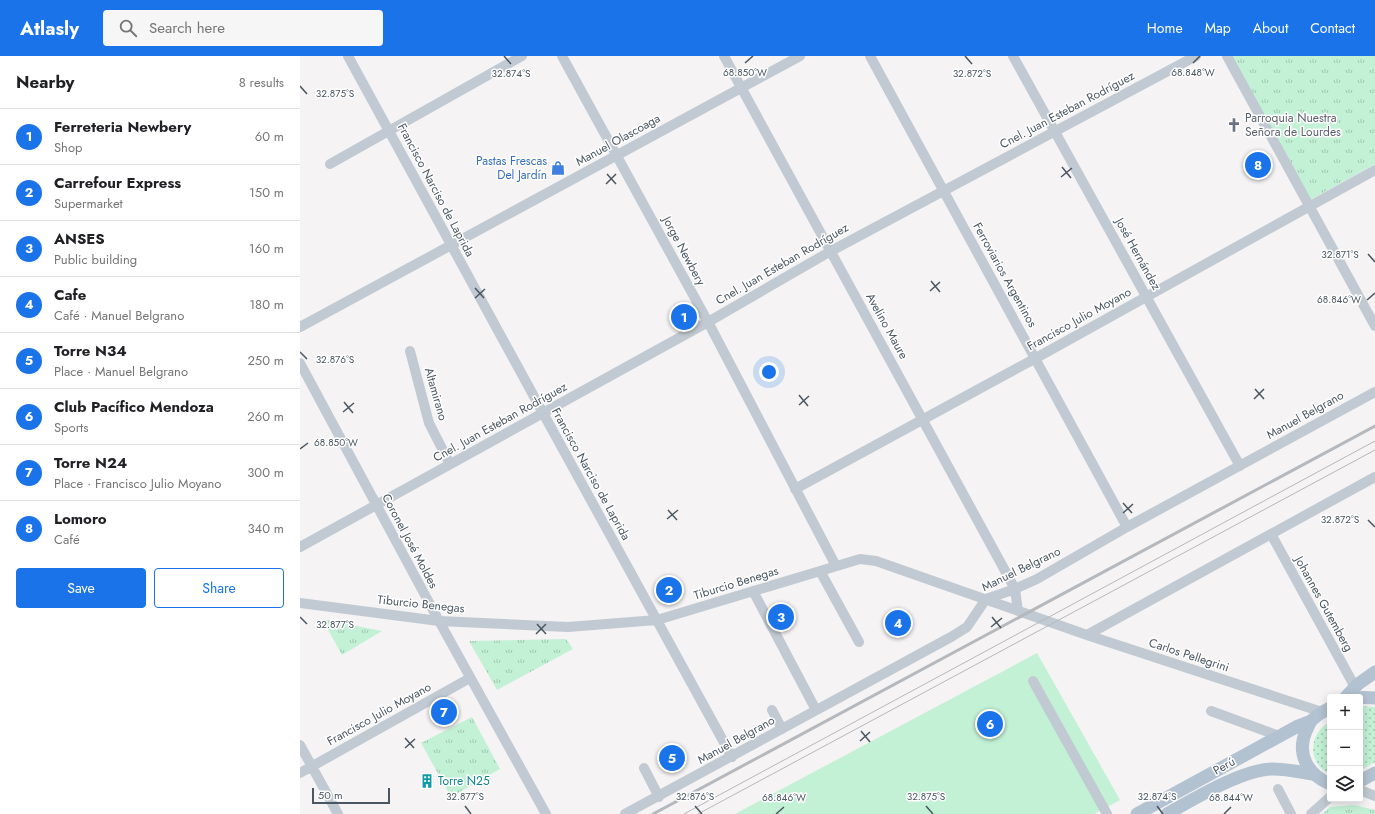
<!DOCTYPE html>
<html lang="en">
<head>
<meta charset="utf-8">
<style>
  body { margin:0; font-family:Jost,sans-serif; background:#f6f6f6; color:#202124 }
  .controls { position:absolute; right:12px; bottom:12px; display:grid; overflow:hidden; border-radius:4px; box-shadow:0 2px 10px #0003 }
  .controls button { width:36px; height:36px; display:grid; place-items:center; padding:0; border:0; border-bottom:1px solid #e0e0e0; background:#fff; color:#202124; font:20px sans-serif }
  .scale { position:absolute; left:12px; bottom:10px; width:78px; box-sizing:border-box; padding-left:4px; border:2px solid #4a5661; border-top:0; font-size:11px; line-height:14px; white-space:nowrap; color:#4a5661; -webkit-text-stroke:3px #fff; paint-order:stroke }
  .you { position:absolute; left:469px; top:316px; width:14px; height:14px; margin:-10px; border:3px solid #fff; border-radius:50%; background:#1a73e8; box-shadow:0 0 0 6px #1a73e833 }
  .badge { display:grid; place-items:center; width:26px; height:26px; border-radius:50%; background:#1a73e8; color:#fff; font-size:13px; font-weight:700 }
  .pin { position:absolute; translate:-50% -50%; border:2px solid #fff; box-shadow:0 1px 4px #0006 }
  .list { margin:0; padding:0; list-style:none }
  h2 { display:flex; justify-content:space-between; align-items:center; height:52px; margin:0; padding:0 16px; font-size:17px }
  h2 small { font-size:13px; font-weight:400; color:#757577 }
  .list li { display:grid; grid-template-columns:26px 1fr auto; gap:12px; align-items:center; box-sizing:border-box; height:56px; padding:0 16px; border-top:1px solid #e0e0e0 }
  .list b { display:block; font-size:15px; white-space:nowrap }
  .list p { margin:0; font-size:13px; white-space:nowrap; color:#757577 }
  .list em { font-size:13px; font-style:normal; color:#757577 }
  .actions { display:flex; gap:8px; padding:12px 16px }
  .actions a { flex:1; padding:9px 0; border:1px solid #1a73e8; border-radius:4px; text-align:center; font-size:14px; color:#1a73e8 }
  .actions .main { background:#1a73e8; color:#fff }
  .icon { flex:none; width:22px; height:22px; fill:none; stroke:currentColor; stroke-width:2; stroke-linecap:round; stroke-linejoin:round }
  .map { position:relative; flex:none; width:1075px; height:758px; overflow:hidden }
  header { display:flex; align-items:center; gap:24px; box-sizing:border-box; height:56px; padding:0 20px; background:#1a73e8; color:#fff }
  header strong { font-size:19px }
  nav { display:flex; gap:22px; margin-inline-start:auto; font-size:14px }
  .search { width:280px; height:36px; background:#f6f6f6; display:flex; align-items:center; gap:10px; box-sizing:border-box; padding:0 14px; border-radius:4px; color:#757577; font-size:15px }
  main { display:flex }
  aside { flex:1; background:#fff }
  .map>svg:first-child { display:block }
  .grass { fill:url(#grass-dots) }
  .park { fill:url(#park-tufts) }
  .pitch { fill:#c3f1d5 }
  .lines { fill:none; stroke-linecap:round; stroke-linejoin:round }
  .minor { stroke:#c1cad2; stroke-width:10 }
  .major { stroke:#b3c2d1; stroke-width:13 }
  .tram { stroke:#b5b8bd; stroke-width:1 }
  .rail { stroke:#b5b8bd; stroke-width:3 }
  .ticks { fill:none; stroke:#4a5661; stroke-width:1.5 }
  .labels { text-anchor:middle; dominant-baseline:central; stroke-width:3; stroke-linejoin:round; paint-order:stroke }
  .street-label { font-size:12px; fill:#4a5661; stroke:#fff }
  .worship-label { font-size:12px; fill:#5b616d; stroke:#fff; text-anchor:start }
  .shop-label { font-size:12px; fill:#366cbe; stroke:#fff; text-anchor:end }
  .culture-label { font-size:12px; fill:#0d838f; stroke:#fff; text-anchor:start }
  .ticks-label { font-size:10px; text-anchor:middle; fill:#4a5661; stroke:#fff; stroke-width:3; stroke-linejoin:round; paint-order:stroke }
</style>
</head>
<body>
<header>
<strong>Atlasly</strong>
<div class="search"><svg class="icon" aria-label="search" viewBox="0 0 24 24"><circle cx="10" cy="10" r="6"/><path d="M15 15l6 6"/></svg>Search here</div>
<nav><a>Home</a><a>Map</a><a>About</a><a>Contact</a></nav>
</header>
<main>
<aside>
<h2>Nearby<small>8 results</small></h2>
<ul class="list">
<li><span class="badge">1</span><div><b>Ferreteria Newbery</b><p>Shop</p></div><em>60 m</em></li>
<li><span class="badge">2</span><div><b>Carrefour Express</b><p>Supermarket</p></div><em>150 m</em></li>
<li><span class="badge">3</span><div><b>ANSES</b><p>Public building</p></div><em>160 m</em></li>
<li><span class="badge">4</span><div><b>Cafe</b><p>Café · Manuel Belgrano</p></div><em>180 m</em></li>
<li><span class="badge">5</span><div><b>Torre N34</b><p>Place · Manuel Belgrano</p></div><em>250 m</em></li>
<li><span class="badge">6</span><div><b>Club Pacífico Mendoza</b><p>Sports</p></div><em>260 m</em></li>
<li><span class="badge">7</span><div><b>Torre N24</b><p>Place · Francisco Julio Moyano</p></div><em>300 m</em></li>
<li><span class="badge">8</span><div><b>Lomoro</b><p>Café</p></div><em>340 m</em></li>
</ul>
<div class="actions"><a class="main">Save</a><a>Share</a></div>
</aside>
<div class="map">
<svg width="1075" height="758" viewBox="0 0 1075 758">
  <defs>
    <pattern id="grass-dots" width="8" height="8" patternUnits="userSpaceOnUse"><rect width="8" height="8" fill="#c3f1d5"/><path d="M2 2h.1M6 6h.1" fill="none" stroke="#a0c6b0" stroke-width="1.8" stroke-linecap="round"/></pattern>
    <pattern id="park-tufts" width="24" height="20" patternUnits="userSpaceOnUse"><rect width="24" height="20" fill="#c3f1d5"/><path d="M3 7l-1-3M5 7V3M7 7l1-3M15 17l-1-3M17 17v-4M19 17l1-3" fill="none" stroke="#a0c6b0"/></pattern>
  </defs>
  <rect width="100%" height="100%" fill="#f5f3f3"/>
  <path class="grass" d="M1060 650 1075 651V706L1060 715Z
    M1030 665V718C1013 711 1008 690 1019 675 1022 671 1026 668 1030 665Z"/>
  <path class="park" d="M931 0H1075V108L1010 144Z
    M22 563 82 575 42 599Z
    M266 583 273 593 197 634 169 585Z
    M172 661 200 713 151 741 121 687Z
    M1054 749 1075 754V758H1022L1030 751Z"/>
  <path class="pitch" d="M737 597 820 744 794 758H435Z"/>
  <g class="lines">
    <path class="minor" d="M48 0 243 357 432 701
      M262 0 408 266 536 510
      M424 0 715 533 718 555
      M570 0 827 471
      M713 0 940 410
      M927 0 1075 270
      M30 108 222 0
      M0 271 500 0
      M110 295 129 367 150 408
      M0 307 139 565 246 758
      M495 433 736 302 1075 114
      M971 478 1055 631
      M0 491 408 266 531 195 896 0
      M520 515 559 586
      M453 535 516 654
      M0 547 139 565 268 571 357 564 560 503 576 505 787 579 1022 656
      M787 579 1075 421
      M733 625 807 758
      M472 654 482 673
      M911 655 979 680
      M0 689 38 758
      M344 712 359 741
      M0 717 170 622
      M978 733 991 758
      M1060 734 1075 740
      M325 758 651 581 667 571 686 543 715 533 737 523 827 471 1075 336
      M1011 758 1030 741"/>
    <path class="major" d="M1046 641 1058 628 1075 616
      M1055 641 1075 642
      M1030 652C1024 655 1017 659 1012 664 1009 667 1008 672 1006 675 996 698 1008 719 1030 728
      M1060 725 1075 717
      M837 758 998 670 1011 665
      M867 758C894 743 943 713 973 713 986 713 1000 716 1013 718"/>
    <path class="tram" d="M384 758 1075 385
      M398 758 1075 394"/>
    <path class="rail" d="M353 758 1075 370"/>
  </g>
  <path class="ticks" d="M204 0 211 8M665 0 672 8M445 7 453 0M893 7 900 0M0 30 7 38M762 111 771 122M307 118 316 128M761 121 772 112M306 128 316 118M1068 198 1075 206M631 225 640 236M175 232 184 242M630 235 640 226M175 242 185 233M1067 244 1075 237M0 296 7 303M955 333 964 343M499 339 508 350M954 343 964 333M44 346 53 357M499 349 509 340M43 356 54 347M0 393 8 387M823 447 832 457M368 454 377 464M823 457 833 448M367 463 378 454M1068 464 1075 471M0 561 7 568M692 561 701 572M237 568 246 578M691 571 702 562M236 578 246 568M561 675 570 686M105 682 114 692M560 685 570 676M105 692 115 683M165 750 171 758M395 750 402 758M626 750 633 758M857 750 863 758M476 758 484 751M924 758 931 751"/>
  <defs>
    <symbol id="church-bare" viewBox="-9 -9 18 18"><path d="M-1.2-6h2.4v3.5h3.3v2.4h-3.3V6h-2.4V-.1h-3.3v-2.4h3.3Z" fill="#6b7280" stroke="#fff" stroke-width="2.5" paint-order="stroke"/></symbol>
    <symbol id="shop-bare" viewBox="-9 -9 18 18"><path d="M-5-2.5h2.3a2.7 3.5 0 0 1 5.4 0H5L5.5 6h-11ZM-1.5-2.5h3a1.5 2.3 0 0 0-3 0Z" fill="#3f7fe0" stroke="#fff" stroke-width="2.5" paint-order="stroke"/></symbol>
    <symbol id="building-bare" viewBox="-9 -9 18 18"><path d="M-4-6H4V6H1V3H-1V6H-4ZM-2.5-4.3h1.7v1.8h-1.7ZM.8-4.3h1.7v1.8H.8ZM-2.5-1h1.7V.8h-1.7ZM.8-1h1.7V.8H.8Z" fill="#0f9aa8" stroke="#fff" stroke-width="2.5" paint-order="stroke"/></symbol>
  </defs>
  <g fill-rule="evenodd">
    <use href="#church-bare" x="924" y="59" width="20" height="20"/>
    <use href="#shop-bare" x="248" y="102" width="20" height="20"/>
    <use href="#building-bare" x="117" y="715" width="20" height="20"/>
  </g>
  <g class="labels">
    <g class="street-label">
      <text transform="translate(767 54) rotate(-28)">Cnel. Juan Esteban Rodríguez</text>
      <text transform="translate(318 84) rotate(-29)">Manuel Olascoaga</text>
      <text transform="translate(136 134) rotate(62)">Francisco Narciso de Laprida</text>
      <text transform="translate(384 195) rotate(62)">Jorge Newbery</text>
      <text transform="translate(838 198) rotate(61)">José Hernández</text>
      <text transform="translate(482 208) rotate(-30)">Cnel. Juan Esteban Rodríguez</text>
      <text transform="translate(705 219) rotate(61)">Ferroviarios Argentinos</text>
      <text transform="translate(779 263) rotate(-29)">Francisco Julio Moyano</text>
      <text transform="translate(587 270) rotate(61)">Avelino Maure</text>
      <text transform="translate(136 338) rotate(74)">Altamirano</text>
      <text transform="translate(1005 359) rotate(-29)">Manuel Belgrano</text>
      <text transform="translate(200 366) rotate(-29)">Cnel. Juan Esteban Rodríguez</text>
      <text transform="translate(291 418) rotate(61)">Francisco Narciso de Laprida</text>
      <text transform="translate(110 485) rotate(62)">Coronel José Moldes</text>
      <text transform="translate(721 513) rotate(-26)">Manuel Belgrano</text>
      <text transform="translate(436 527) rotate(-17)">Tiburcio Benegas</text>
      <text transform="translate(121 548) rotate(6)">Tiburcio Benegas</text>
      <text transform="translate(1024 548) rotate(61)">Johannes Gutemberg</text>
      <text transform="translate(889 599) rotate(18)">Carlos Pellegrini</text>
      <text transform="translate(79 658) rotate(-29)">Francisco Julio Moyano</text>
      <text transform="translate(436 684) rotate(-29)">Manuel Belgrano</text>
      <text transform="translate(924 710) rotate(-29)">Perú</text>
    </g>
    <g class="worship-label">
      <text x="945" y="62">Parroquia Nuestra<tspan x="945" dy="14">Señora de Lourdes</tspan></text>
    </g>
    <g class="shop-label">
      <text x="247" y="105">Pastas Frescas<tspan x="247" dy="14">Del Jardín</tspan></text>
    </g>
    <g class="culture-label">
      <text x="138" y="725">Torre N25</text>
    </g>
  </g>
  <g class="ticks-label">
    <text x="445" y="20">68.850°W</text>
    <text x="893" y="20">68.848°W</text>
    <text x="211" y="21">32.874°S</text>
    <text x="672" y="21">32.872°S</text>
    <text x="35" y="41">32.875°S</text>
    <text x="1040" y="202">32.871°S</text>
    <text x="1039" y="247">68.846°W</text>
    <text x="35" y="307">32.876°S</text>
    <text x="36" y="390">68.850°W</text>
    <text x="1040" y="467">32.872°S</text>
    <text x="35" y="572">32.877°S</text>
    <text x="165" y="744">32.877°S</text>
    <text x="395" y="744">32.876°S</text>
    <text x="626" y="744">32.875°S</text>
    <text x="857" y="744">32.874°S</text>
    <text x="484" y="745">68.846°W</text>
    <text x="931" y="745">68.844°W</text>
  </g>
</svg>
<div class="controls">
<button>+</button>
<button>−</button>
<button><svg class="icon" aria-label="layers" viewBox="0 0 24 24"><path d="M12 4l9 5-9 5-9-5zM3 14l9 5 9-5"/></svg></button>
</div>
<div class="scale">50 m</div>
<div class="you"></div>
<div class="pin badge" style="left:384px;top:261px">1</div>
<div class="pin badge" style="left:369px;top:534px">2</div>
<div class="pin badge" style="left:481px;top:561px">3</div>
<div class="pin badge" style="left:598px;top:567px">4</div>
<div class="pin badge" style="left:372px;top:702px">5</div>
<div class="pin badge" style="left:690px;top:668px">6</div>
<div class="pin badge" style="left:144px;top:656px">7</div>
<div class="pin badge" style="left:958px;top:109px">8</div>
</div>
</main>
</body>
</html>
